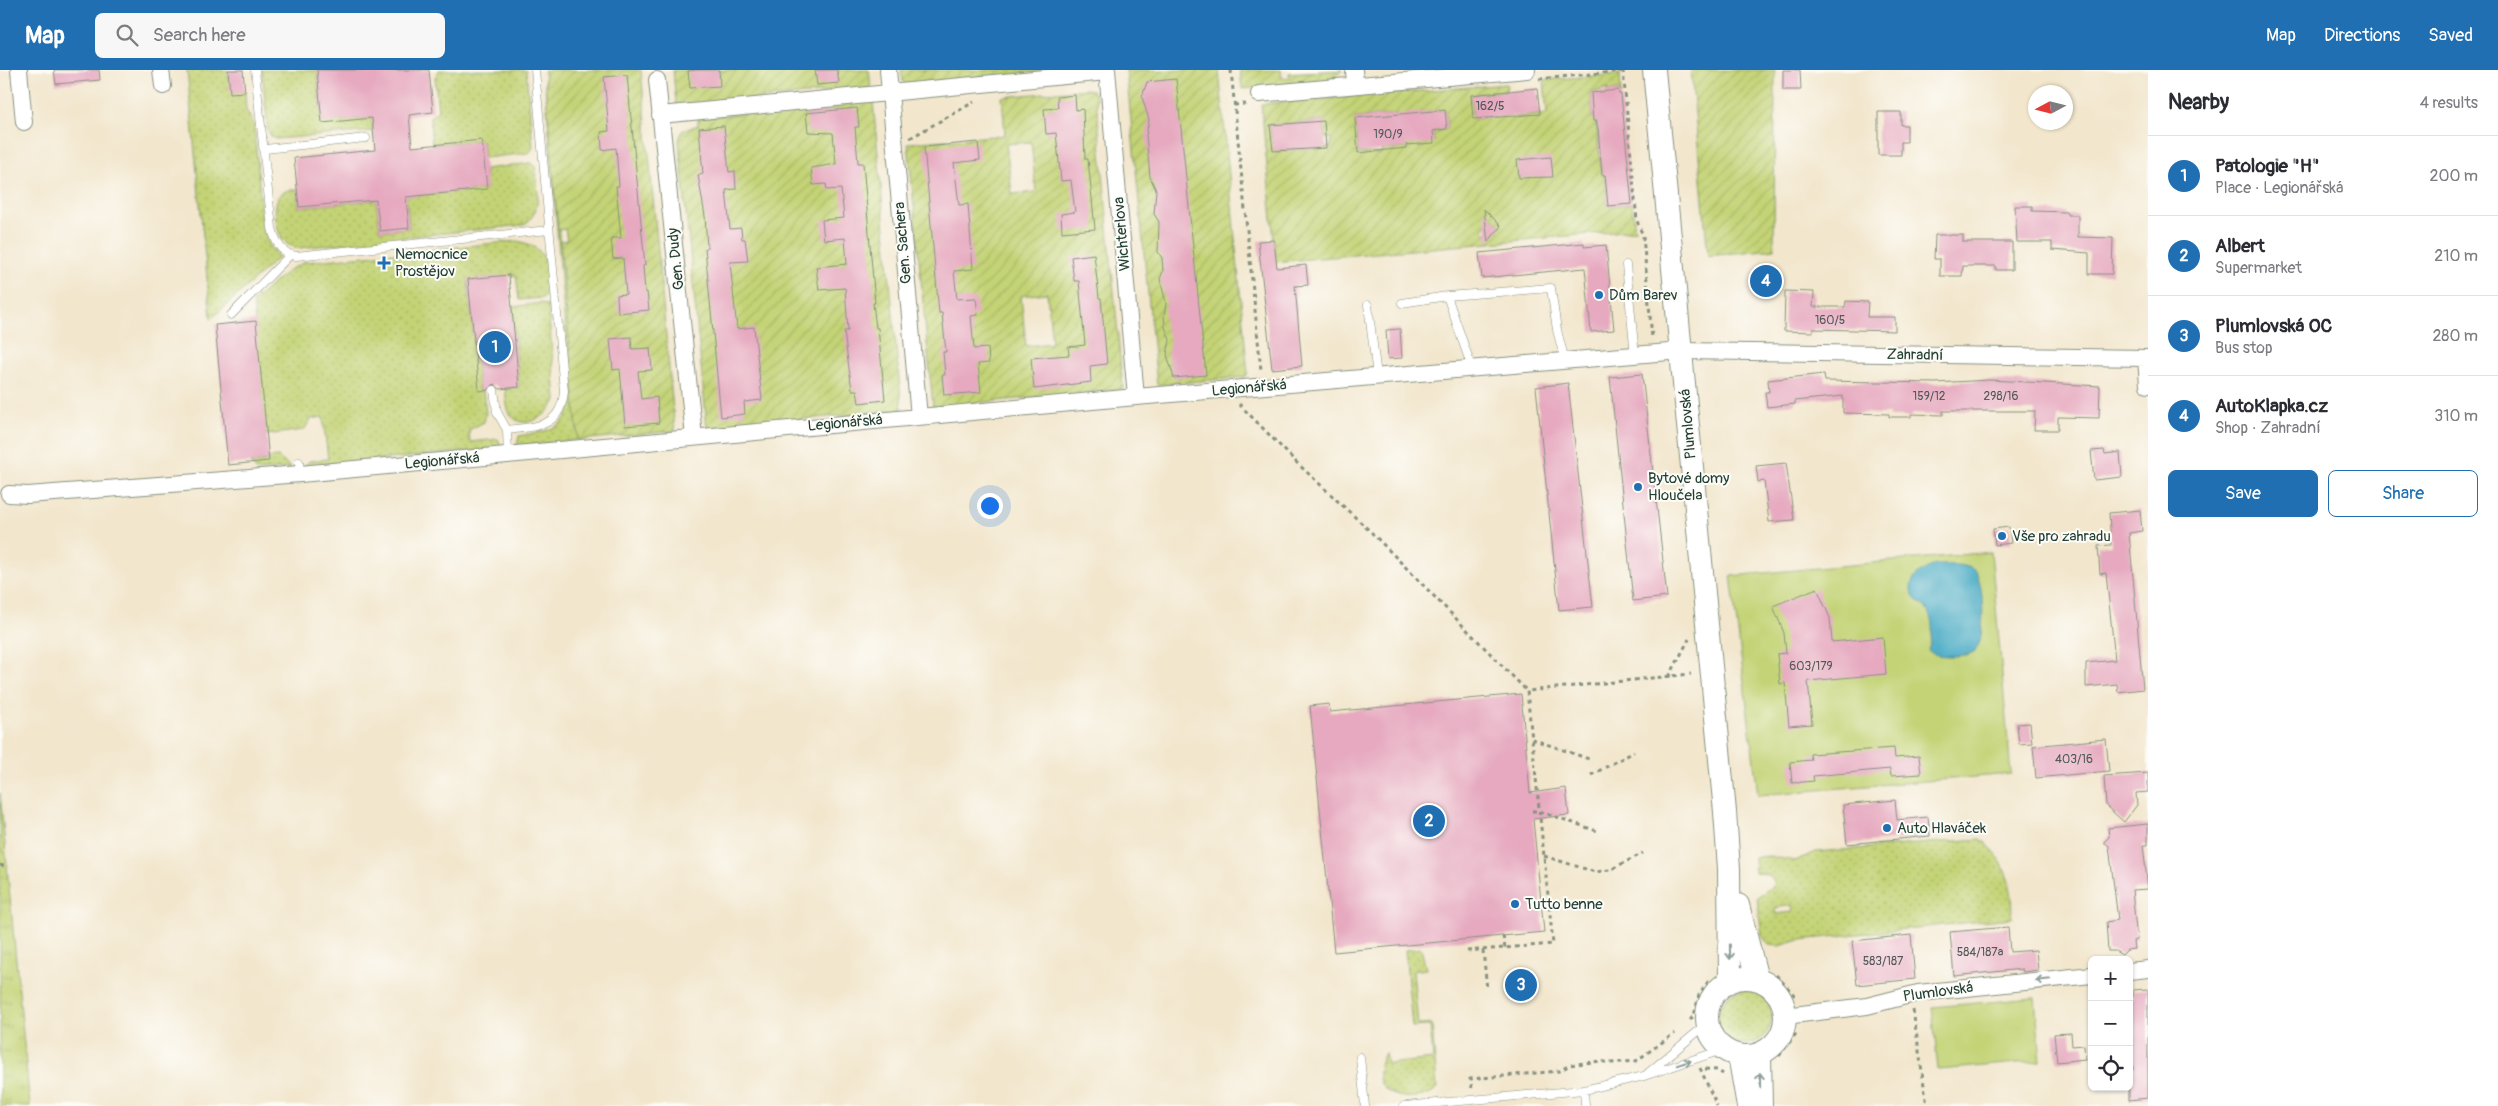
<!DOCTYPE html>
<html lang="en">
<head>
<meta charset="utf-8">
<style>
  body { margin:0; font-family:Pangolin,sans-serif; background:#f7f7f7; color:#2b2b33 }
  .controls { position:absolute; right:15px; bottom:15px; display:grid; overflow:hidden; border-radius:8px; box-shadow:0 1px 4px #0004 }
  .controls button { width:45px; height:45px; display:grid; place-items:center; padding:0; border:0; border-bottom:1px solid #e1e1e2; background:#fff; color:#2b2b33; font:25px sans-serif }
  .compass { position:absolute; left:2028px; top:15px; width:45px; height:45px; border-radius:50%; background:#fff; box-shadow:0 1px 4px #0004; rotate:263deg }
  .you { position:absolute; left:989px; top:435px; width:18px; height:18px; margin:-12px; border:4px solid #fff; border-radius:50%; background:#1a73e8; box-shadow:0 0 0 8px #1a73e833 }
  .badge { display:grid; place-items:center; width:32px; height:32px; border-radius:50%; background:#1f6fb2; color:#fff; font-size:16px; font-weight:700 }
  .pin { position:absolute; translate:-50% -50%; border:2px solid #fff; box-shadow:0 1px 5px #0006 }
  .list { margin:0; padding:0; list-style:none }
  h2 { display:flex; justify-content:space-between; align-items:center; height:65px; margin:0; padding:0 20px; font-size:21px }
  h2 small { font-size:16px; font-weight:400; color:#7c7c81 }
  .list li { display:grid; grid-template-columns:32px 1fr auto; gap:15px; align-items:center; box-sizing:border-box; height:80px; padding:0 20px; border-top:1px solid #e1e1e2 }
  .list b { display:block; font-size:19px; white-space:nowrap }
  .list p { margin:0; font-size:16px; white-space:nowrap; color:#7c7c81 }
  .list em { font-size:16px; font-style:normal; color:#7c7c81 }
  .actions { display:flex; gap:10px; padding:15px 20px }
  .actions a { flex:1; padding:11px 0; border:1px solid #1f6fb2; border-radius:8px; text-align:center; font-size:18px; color:#1f6fb2 }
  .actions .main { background:#1f6fb2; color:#fff }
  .icon { flex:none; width:28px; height:28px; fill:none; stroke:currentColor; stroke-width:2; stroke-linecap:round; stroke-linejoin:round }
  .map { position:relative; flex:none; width:2148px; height:1036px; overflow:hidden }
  header { display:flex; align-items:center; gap:30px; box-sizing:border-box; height:70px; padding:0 25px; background:#1f6fb2; color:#fff }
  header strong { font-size:24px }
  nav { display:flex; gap:28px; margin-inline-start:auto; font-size:18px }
  .search { width:350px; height:45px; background:#f7f7f7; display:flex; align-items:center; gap:12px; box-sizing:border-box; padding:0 18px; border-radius:8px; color:#7c7c81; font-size:19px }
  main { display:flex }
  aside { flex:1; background:#fff }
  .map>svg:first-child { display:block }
  .grass { fill:url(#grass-dots); stroke:#718854; fill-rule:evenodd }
  .park { fill:url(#park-tufts); stroke:#718854 }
  .garden { fill:url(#garden-furrows); stroke:#718854; fill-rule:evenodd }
  .pitch { fill:#c3d375; stroke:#718854 }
  .water { fill:#43a8c3; stroke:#31727c }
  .building { fill:#e6a9bf }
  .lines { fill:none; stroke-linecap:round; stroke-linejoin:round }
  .lane-casing { stroke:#889280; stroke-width:9 }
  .street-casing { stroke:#889280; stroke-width:18 }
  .secondary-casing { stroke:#889280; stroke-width:24 }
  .path { stroke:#889280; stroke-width:3; stroke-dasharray:4 4; stroke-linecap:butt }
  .lane { stroke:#fff; stroke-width:8 }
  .street { stroke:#fff; stroke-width:16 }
  .secondary { stroke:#fff; stroke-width:22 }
  .oneway { stroke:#8f9e9a }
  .poi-dot { fill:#1f6fb2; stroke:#fdfcf7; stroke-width:2 }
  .labels { text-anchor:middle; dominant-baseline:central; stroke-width:4; stroke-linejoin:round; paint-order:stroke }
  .number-label { font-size:12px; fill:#515857 }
  .street-label { font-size:15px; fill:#1f3d34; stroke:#fdfcf7 }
  .poi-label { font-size:15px; fill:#1f3d34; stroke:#fdfcf7; text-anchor:start }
</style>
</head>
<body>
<header>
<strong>Map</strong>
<div class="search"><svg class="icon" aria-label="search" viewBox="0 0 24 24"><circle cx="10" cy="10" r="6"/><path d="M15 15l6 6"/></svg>Search here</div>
<nav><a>Map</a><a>Directions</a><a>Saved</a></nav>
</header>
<main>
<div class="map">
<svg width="2148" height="1036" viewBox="0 0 2148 1036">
  <defs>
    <pattern id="grass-dots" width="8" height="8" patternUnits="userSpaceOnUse" patternTransform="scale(1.25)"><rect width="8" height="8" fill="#c3d375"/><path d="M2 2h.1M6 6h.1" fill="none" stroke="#a7b666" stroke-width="1.8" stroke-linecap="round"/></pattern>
    <pattern id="park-tufts" width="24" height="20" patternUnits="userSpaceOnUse" patternTransform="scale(1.25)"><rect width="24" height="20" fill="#c3d375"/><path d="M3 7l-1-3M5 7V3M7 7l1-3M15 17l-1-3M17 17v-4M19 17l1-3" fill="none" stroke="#a7b666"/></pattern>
    <pattern id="garden-furrows" width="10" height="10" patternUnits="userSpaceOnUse" patternTransform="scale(1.25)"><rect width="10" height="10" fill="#c3d375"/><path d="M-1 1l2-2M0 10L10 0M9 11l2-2" fill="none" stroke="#a7b666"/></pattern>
  </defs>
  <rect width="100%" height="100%" fill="#fdfcf7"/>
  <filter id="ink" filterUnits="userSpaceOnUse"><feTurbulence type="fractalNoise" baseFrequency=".02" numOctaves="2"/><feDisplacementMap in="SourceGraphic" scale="10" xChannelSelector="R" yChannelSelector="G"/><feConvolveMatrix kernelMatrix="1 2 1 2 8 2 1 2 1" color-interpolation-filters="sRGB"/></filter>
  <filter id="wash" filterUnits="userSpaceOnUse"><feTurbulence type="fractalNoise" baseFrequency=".0096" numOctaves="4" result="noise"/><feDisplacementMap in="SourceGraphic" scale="20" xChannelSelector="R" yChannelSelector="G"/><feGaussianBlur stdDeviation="1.12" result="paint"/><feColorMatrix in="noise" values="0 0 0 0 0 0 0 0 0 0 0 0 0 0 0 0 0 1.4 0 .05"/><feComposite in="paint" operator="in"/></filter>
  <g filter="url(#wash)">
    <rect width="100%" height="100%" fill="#f2e6cc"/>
    <path class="grass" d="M187 0H228L245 22 246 40 254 54 263 160 270 176 279 187 211 249Z
      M262 0H317L322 52 372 48 373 61 276 69 272 67 268 61Z
      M439 0H526L533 78 529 83 484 88 482 70 432 75 430 47 438 41 435 7Z
      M544 0 578 370 517 376 519 366C542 361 565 362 571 334Z
      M530 93 535 96C537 117 544 140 524 155L299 178C294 177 289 176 285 172 276 164 272 136 279 126 284 120 290 120 297 119L299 137 376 130 380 161 409 158 407 132 401 127 486 119 485 99Z
      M517 171C549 177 547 195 549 223L542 228 519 230 516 205 468 210 479 321H483L486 343 484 352 469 360 470 372 498 369 502 378 304 397 309 391 328 389 323 347 311 349 304 360 266 365 253 231 289 200 305 192Z
      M541 233 548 236 556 330C549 346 521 364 509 342 506 335 506 326 505 319L519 317 512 237Z
      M278 387 291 398 257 401 250 393 268 391V388Z
      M1980 769C2003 782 2016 822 2012 848L1800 870 1779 876 1769 875 1762 866 1757 827 1773 816 1774 812 1769 805 1755 802 1754 787 1770 786 1794 791 1816 782ZM1792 835 1793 842 1776 844 1775 838Z
      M1421 878 1426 899 1413 901 1418 955 1432 954 1437 1017C1429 1034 1358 1035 1385 983L1387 994 1433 989 1430 956 1412 957 1405 880Z
      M1718 947a27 27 0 1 1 54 0a27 27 0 1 1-54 0Z"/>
    <path class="park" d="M0 723 30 1036H0Z"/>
    <path class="garden" d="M544 0H641L675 361 578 370 560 171 567 170 565 159 558 160Z
      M673 0H869L871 18 680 36 676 34Z
      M901 0H1059L906 14 903 12Z
      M1126 0H1219L1248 304 1245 307 1157 315Z
      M1240 0H1281L1282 8 1289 7V3L1342 0 1333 10 1242 19Z
      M1691 0H1775L1774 179 1708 186Z
      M1620 4 1621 24H1619L1618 20 1608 21V18L1591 23 1593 49 1596 50 1602 105H1605L1608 136 1632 134 1635 160 1276 192 1261 34 1507 14 1506 21 1471 25 1473 49 1494 47 1508 42 1509 48 1547 44 1544 10ZM1445 40 1447 59 1433 61 1434 72 1418 43ZM1399 44 1404 54 1406 78 1382 80 1381 84 1358 83 1355 48ZM1324 51 1325 68H1331V77L1273 81 1270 55ZM1491 146 1501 156 1491 168 1483 160Z
      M1086 19 1092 20 1096 27 1123 319 933 337 908 73 1005 65 1002 27ZM1031 72 1036 122 1012 124 1006 74ZM1047 223 1052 273 1026 276 1021 226Z
      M873 31 902 340 707 358 679 70 682 61 698 55V48Z"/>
    <path class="pitch" d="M1991 482 2011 704 1758 725 1731 506Z
      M2035 928 2041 991 1938 1000 1932 937Z"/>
    <path class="water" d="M1936 495C1947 495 1965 493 1974 500 1985 509 1986 572 1975 581 1969 586 1957 586 1949 586 1942 586 1932 585 1928 580 1933 569 1934 553 1928 542 1926 537 1921 534 1917 531 1901 514 1920 499 1936 495Z"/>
    <g id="blocks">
      <path class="building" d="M54 0H99L100 10 56 14Z
        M228 0H243L245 22 230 23Z
        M317 0H429L433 42 409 45 412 77 482 70 487 119 406 127 409 158 380 161 376 130 299 137 294 88 375 80 372 48 322 53Z
        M696 0H719L720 16 690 18 688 1Z
        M815 0H837L839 13 817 15Z
        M1783 0H1800L1801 20H1783Z
        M627 5 645 195 643 196 645 222H647L649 240 618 243 617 225 626 224 623 188 613 189 611 168H621L616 116H619L616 78 602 80 601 62 609 61 604 7Z
        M1176 9 1206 305 1174 308 1167 285 1170 270 1165 257 1164 246 1166 233 1160 209 1163 201 1162 188 1158 182 1159 152 1154 144 1156 120 1150 107 1146 65 1149 50 1142 27 1147 12Z
        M1537 18 1540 44 1473 49 1471 25Z
        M1618 20 1619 24H1621L1632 134 1608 136 1605 105H1602L1598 59 1596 51H1593L1591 23Z
        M1075 25 1076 40 1083 39 1085 89H1088L1095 159 1062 162 1061 144 1075 142 1071 110 1061 111 1056 63 1046 64 1044 39 1058 38 1057 27Z
        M857 38 859 57H855L858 93H863L875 233H873L876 258H878L885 330 859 333 857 320H852L846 277 844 261H848L845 218 819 220 816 197 847 194 845 168 824 170 822 150 844 148 841 119 827 120 826 114 813 115 811 98 836 94 833 63 808 62 806 43Z
        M1445 40 1447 59 1433 61 1434 73 1406 75V78L1358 83 1355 48Z
        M1878 42H1901V55H1907V72H1901V85H1878Z
        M1324 51 1326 78 1273 81 1270 55Z
        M724 56 729 102 735 101 736 119 726 120 730 159 741 158 742 169H745L748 191 730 192 737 259 754 257 762 330 744 332 745 344 721 347 705 178H707L705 146 698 105 703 104 699 58Z
        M978 72 980 90 954 93 959 135 968 134 973 199 954 201 957 229 976 228 978 245 971 246 974 279 988 278 989 293 978 294 981 322 944 325 942 305H945L943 282H946L942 243H939L924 77Z
        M1551 87 1553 107 1519 108 1517 90Z
        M2015 136H2032V141L2067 142V145H2078V167L2113 168 2112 204H2089V183L2052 180V172H2017Z
        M1484 139 1501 156 1488 172Z
        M1935 165H1963V172H2012V200H1996V196H1963L1962 206H1940V189H1934Z
        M1274 170 1277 198 1306 195 1308 215 1295 216 1302 296 1272 299 1258 171Z
        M1584 173V177L1606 175 1614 260 1591 262 1585 198 1482 208 1479 183Z
        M1094 184 1099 228H1101L1107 294 1090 296 1091 312 1034 319 1031 288 1069 285 1068 277 1085 275 1079 211H1074L1071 187Z
        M509 205 519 317 500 319 494 314 488 320 479 321 468 209Z
        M1785 221 1814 222 1813 237H1845L1846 231 1868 232 1867 247H1895V261L1813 259V262L1784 261Z
        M256 251 269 391 228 395 215 255Z
        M1400 259 1402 288 1388 289 1386 260Z
        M631 267 632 279 650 278 652 300 638 301 641 329 657 327 659 353 625 356 620 299 613 300 610 269Z
        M1642 304 1667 527 1633 531 1610 307Z
        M1824 304 1825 311 1935 313 1989 310 2100 316 2099 348 2058 347V360H2034L2035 341H1943V345L1911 344V347H1889V344L1843 343V326L1795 331V334L1767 337 1765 322H1769L1768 310Z
        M1568 313 1593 537 1559 540 1536 317Z
        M2104 380 2105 384 2120 382 2122 407 2094 410 2091 381Z
        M1786 393 1794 450 1769 452 1764 411 1758 412 1756 396Z
        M2140 440 2142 461 2129 463 2143 619 2118 622 2117 614 2086 617V593L2115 590 2106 503 2100 504 2098 476 2111 475 2109 443Z
        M2009 457 2011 473 1995 475 1993 459Z
        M1817 518 1830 548 1832 572 1883 567 1886 604 1808 611 1812 654 1789 656 1785 613 1780 614 1777 584 1786 583 1784 563 1773 536Z
        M1521 624 1530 723 1566 718 1569 745 1533 749 1544 862 1334 882 1310 636 1329 634 1330 642Z
        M2030 653 2032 673 2019 674 2017 654Z
        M2106 669 2109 701 2036 708 2033 676Z
        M1894 678 1895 688 1919 686 1921 704 1891 706 1890 699 1813 706 1814 711 1792 713 1790 692 1811 690 1810 684Z
        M2148 703V722L2136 723 2137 735 2124 752 2106 736 2104 706Z
        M1895 730 1897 750 1928 747 1930 766 1847 774 1843 735Z
        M2148 754V775H2143L2148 819 2132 820 2137 870 2133 871 2134 879 2127 880 2122 885 2115 881H2108L2106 852 2118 850 2109 776 2104 772 2109 767 2108 758Z
        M2008 857 2010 882 2036 880 2038 900 2023 902 2022 899 1954 906 1950 862Z
        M1911 865 1915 909 1857 915 1852 871Z
        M2148 919V1028L2129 1030V1000H2133L2129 927H2133V920Z
        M2071 963 2072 976 2084 975 2085 989 2057 992 2054 964Z"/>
    </g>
  </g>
  <g filter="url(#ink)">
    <use href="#blocks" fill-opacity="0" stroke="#889280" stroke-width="1"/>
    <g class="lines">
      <defs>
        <path id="lane" d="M255 0 272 158C275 171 281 184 296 186L549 160
          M265 79 366 68
          M1626 195 1635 285
          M1447 226 1472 298
          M1402 233 1447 226 1551 218 1557 260 1565 291
          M1368 235 1377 306
          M231 245 290 185
          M494 320 497 342 507 360
          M508 384 507 360C537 356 561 358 564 321L535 0
          M299 392 300 404
          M1360 987 1365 1036
          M1648 1003 1708 953
          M1584 1020 1585 1036
          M1404 1036 1584 1020 1644 1006 1725 979"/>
        <path id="street" d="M19 0 24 52
          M161 0 163 16
          M888 0 919 347
          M1107 0 1136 327
          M1354 0 1355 15
          M657 10 694 367
          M1259 24 1527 0
          M660 45 1107 2
          M2146 288 2148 315
          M9 424 28 425 300 404 1136 327 1681 281 2148 288
          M2129 901 2148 899
          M1785 946 1867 936 1918 923 2092 905"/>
        <path id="secondary" d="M1654 0 1725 742 1729 799 1730 911
          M1738 835 1757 909
          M1707 947a39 39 0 1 1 78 0a39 39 0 1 1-78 0Z
          M1760 984 1761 1036
          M1739 985 1748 1036"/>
      </defs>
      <use href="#lane" class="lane-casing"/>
      <use href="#street" class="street-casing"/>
      <use href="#secondary" class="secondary-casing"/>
      <path class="path" d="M1231 0 1261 300
        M1623 0 1637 151 1643 166 1652 268
        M1539 9 1623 1
        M1234 35 1246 34
        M910 68 974 32
        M1239 334 1296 392 1372 463 1527 621
        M1669 607 1689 569
        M1532 669 1589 689
        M1591 705 1634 682
        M1532 741H1539L1597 761
        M1544 786 1595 802 1610 800 1643 783
        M0 795 7 797
        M1503 866 1505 878
        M1483 880 1487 919
        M1467 881 1553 874 1527 621 1691 604
        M1776 905 1797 928
        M1913 940 1927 1036
        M1690 950 1694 946 1699 925 1710 909
        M1779 986 1798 961
        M1700 998 1717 1036
        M1705 999 1717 1000 1723 1004
        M1472 1018 1470 1009 1559 1001 1570 995 1600 991 1610 993 1636 991 1675 963"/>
      <use href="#lane" class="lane"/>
      <use href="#street" class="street"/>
      <use href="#secondary" class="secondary"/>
    </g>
    <defs><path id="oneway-shaft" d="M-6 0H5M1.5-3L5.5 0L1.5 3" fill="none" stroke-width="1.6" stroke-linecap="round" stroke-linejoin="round" transform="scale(1.25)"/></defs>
    <g class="oneway">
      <use href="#oneway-shaft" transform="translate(1730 882) rotate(89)"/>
      <use href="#oneway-shaft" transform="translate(2043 910) rotate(174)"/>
      <use href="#oneway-shaft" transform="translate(1684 993) rotate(-18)"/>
      <use href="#oneway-shaft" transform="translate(1760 1010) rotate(-91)"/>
    </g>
  </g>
  <g class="poi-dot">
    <path d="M381.5 185.5h5v5h5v5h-5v5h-5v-5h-5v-5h5z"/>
    <circle cx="1599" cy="225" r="5"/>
    <circle cx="1638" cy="417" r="5"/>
    <circle cx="2002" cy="466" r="5"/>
    <circle cx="1887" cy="758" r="5"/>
    <circle cx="1515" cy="834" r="5"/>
  </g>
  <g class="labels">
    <g class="number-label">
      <text x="1490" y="36">162/5</text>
      <text x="1388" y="64">190/9</text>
      <text x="1830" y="250">160/5</text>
      <text x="1929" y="326">159/12</text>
      <text x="2001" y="326">298/16</text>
      <text x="1811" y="596">603/179</text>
      <text x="2074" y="689">403/16</text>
      <text x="1980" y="882">584/187a</text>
      <text x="1883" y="891">583/187</text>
    </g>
    <g class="street-label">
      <text transform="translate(1122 164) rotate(-95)">Wichterlova</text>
      <text transform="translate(903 173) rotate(-95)">Gen. Sachera</text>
      <text transform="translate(676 189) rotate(-96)">Gen. Dudy</text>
      <text transform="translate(1915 285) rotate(1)">Zahradní</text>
      <text transform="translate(1249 318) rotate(-5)">Legionářská</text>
      <text transform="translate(845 353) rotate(-5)">Legionářská</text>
      <text transform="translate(1688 354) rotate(-95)">Plumlovská</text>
      <text transform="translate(442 391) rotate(-5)">Legionářská</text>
      <text transform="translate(1938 922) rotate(-8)">Plumlovská</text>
    </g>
    <g class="poi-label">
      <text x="395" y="184">Nemocnice<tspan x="395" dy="17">Prostějov</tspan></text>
      <text x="1609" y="225">Dům Barev</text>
      <text x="1648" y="408">Bytové domy<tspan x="1648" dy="17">Hloučela</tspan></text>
      <text x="2012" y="466">Vše pro zahradu</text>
      <text x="1897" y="758">Auto Hlaváček</text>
      <text x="1525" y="834">Tutto benne</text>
    </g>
  </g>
</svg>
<div class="controls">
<button>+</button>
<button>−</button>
<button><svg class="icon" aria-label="locate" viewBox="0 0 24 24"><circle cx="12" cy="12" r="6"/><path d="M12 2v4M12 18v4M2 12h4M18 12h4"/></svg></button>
</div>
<svg class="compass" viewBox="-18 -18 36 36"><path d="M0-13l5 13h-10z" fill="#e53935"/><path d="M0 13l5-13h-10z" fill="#7c7c81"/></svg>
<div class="you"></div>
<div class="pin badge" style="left:495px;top:277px">1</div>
<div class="pin badge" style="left:1429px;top:751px">2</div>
<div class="pin badge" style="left:1521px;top:915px">3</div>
<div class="pin badge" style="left:1766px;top:211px">4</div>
</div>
<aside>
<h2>Nearby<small>4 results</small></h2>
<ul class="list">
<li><span class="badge">1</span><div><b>Patologie &quot;H&quot;</b><p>Place · Legionářská</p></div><em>200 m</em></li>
<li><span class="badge">2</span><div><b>Albert</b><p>Supermarket</p></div><em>210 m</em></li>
<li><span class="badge">3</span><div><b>Plumlovská OC</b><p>Bus stop</p></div><em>280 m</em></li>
<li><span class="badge">4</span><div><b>AutoKlapka.cz</b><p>Shop · Zahradní</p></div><em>310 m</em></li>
</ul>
<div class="actions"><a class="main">Save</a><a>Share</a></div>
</aside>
</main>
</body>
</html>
